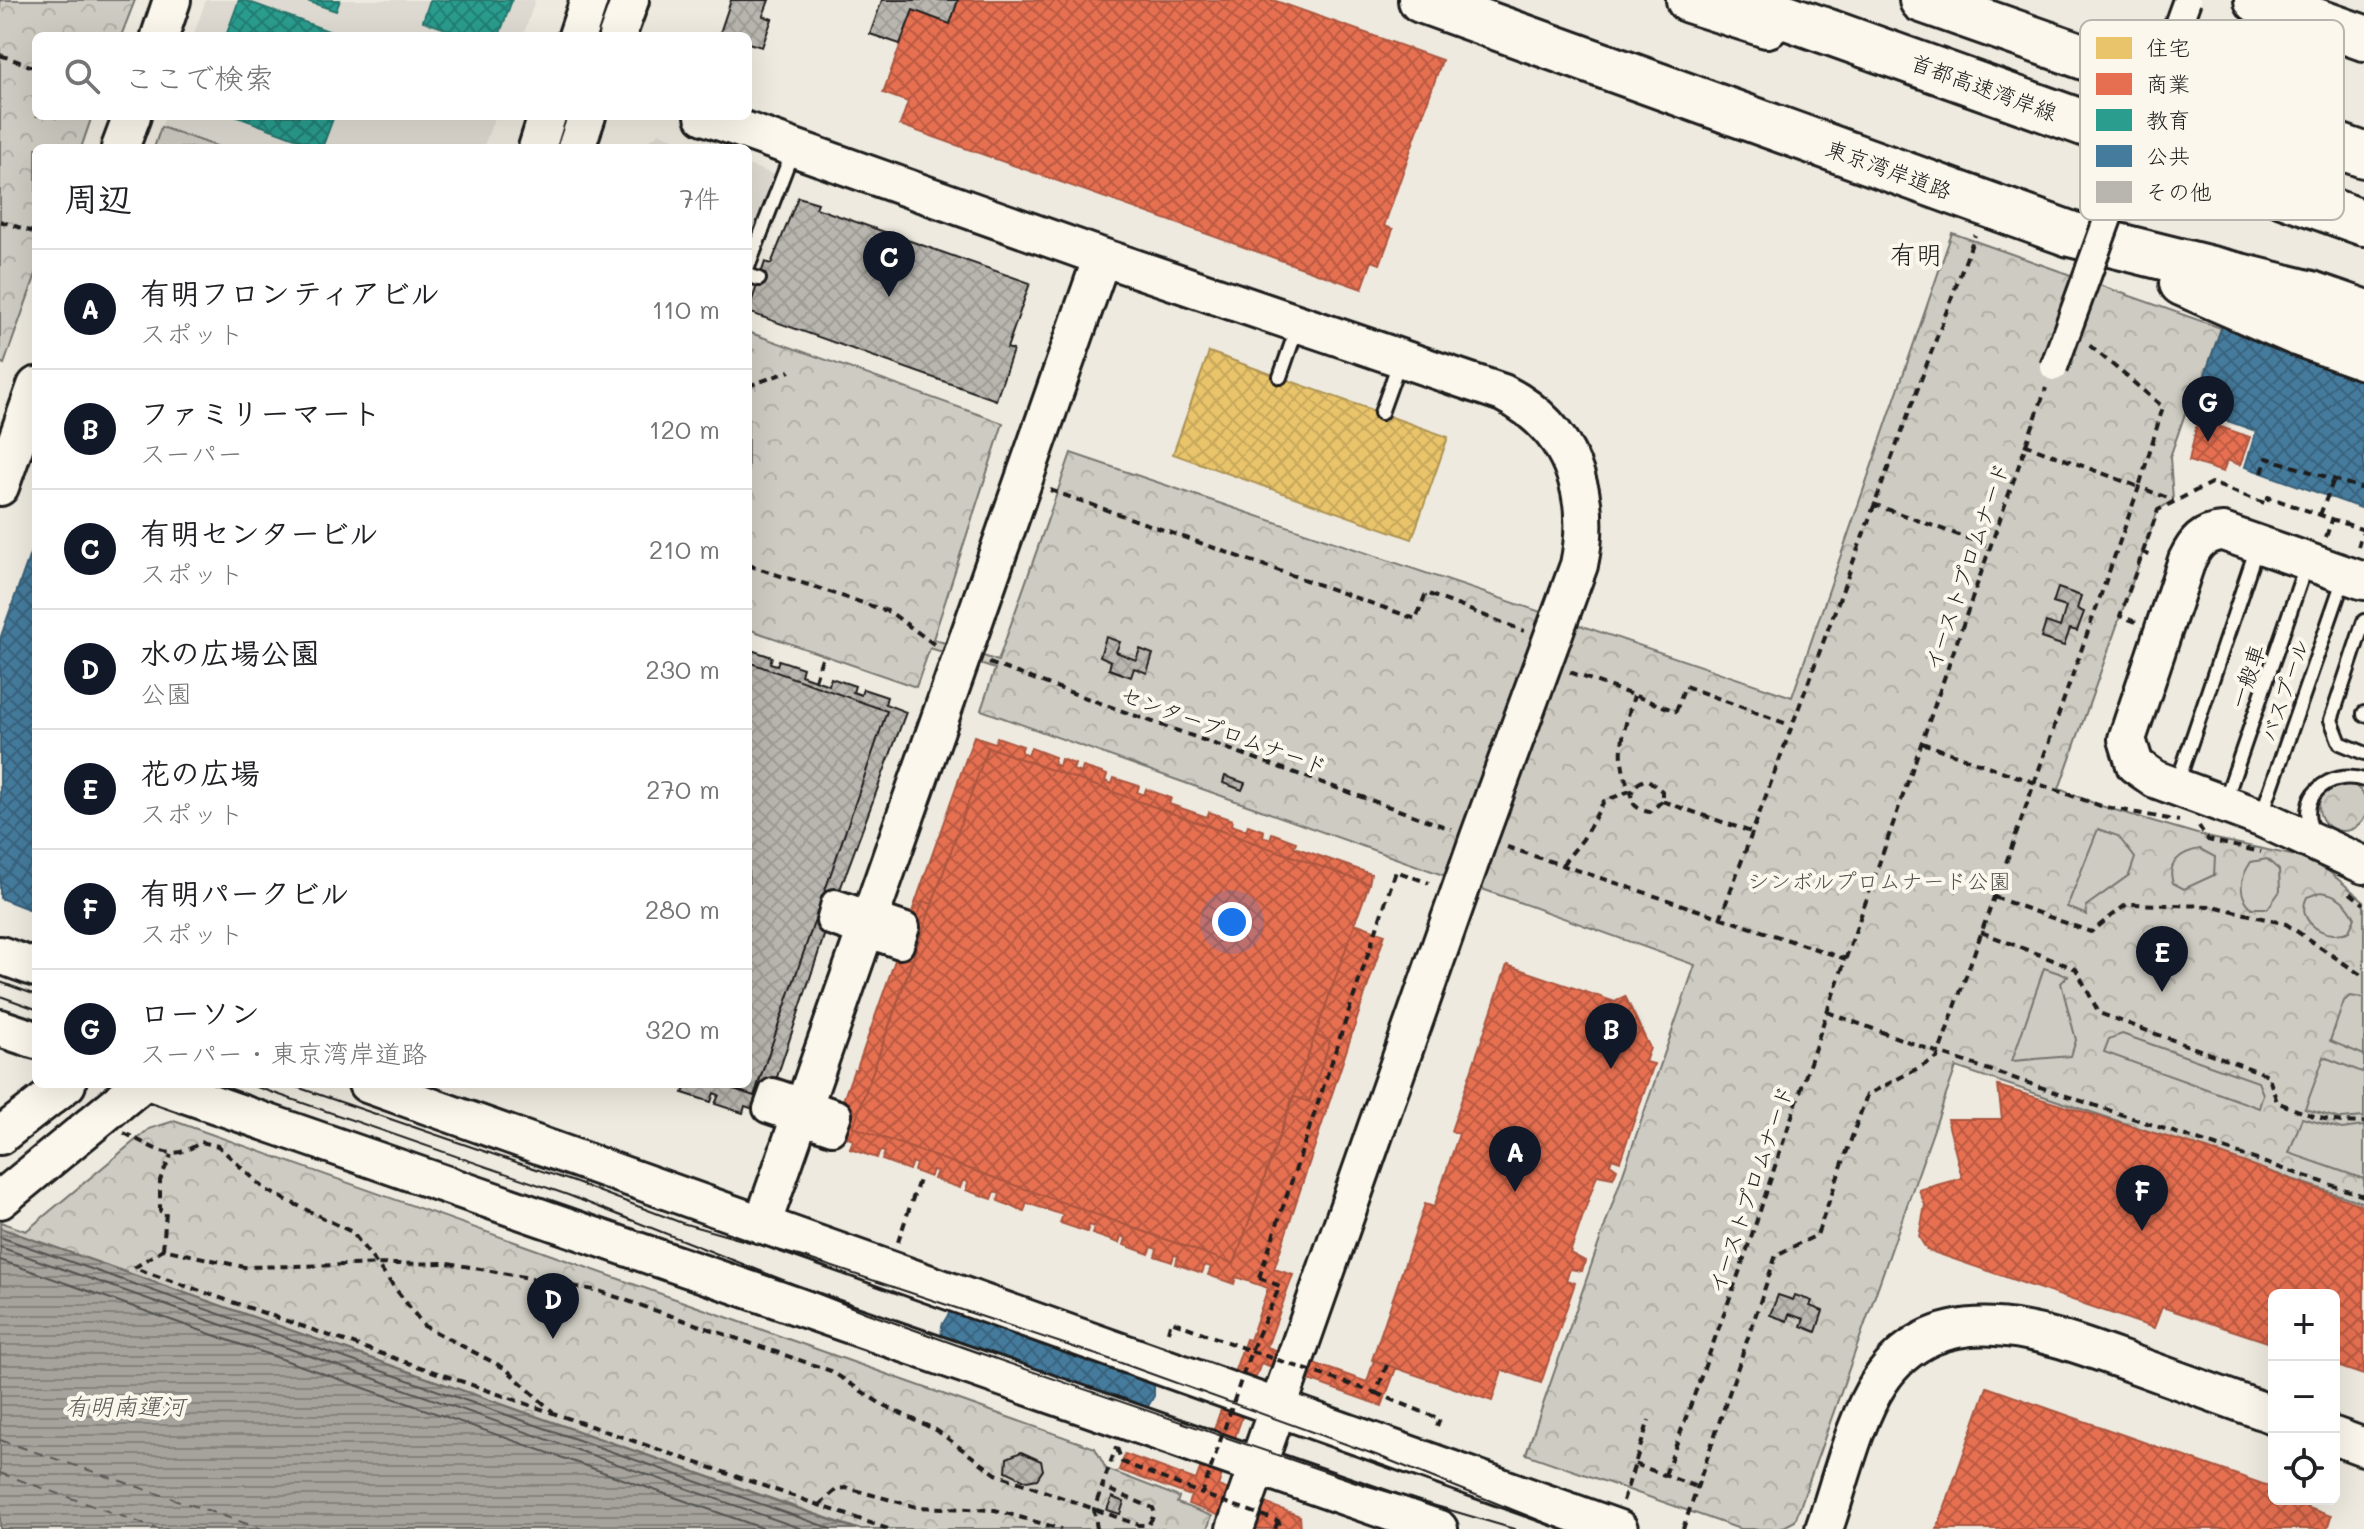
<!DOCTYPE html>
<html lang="ja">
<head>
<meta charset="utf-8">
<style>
  body { margin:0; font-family:Mali,"Klee One",sans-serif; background:#f6f6f6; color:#202124 }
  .controls { position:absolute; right:24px; bottom:24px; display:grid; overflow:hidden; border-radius:12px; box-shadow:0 8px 32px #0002 }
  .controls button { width:72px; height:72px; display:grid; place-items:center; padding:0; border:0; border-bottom:2px solid #e0e0e0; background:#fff; color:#202124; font:40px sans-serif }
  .you { position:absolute; left:1232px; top:922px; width:28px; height:28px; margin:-20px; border:6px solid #fff; border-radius:50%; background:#1a73e8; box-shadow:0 0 0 12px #1a73e833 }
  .badge { display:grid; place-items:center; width:52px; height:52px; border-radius:50%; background:#111827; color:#fff; font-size:26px; font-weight:700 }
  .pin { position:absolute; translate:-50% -66px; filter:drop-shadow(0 2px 4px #0008) }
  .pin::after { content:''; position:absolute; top:42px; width:28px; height:24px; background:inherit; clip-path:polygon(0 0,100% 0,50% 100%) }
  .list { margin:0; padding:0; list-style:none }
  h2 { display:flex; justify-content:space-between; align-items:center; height:104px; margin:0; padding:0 32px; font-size:34px }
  h2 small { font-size:26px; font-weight:400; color:#757577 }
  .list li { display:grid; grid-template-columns:52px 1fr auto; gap:24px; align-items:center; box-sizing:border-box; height:120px; padding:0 32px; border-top:2px solid #e0e0e0 }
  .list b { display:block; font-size:30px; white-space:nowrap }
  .list p { margin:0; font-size:26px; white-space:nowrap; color:#757577 }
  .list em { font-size:26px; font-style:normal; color:#757577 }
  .icon { flex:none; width:44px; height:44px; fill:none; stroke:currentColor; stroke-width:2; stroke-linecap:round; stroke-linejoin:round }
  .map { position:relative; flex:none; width:2364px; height:1529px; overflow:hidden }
  .search { position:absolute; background:#fff; box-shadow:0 8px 32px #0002; left:32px; top:32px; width:720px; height:88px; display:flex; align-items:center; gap:20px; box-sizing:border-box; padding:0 28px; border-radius:12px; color:#757577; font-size:30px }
  .panel { position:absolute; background:#fff; box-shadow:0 8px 32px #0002; left:32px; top:144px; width:720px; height:944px; border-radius:12px }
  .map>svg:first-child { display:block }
  .built { fill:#dedad1 }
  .forest { fill:url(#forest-crowns); stroke:#75746f; stroke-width:2 }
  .garden { fill:#ceccc2; stroke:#75746f; stroke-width:2 }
  .water { fill:url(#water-rules); stroke:#6f6d69; stroke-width:2 }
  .homes { fill:url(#homes-cross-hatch); stroke:#ac9253; stroke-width:2 }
  .shops { fill:url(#shops-cross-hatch); stroke:#aa5641; stroke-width:2 }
  .schools { fill:url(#schools-cross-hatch); stroke:#26766c; stroke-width:2 }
  .public { fill:url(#public-cross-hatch); stroke:#395e76; stroke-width:2 }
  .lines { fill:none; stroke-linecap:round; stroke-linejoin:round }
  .shore { stroke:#535250; stroke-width:2 }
  .ferry { stroke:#5a5956; stroke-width:2; stroke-dasharray:10 8; stroke-linecap:butt }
  .building { fill:url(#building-cross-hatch); stroke:#1c1c1c; stroke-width:2 }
  .lane-casing { stroke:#1c1c1c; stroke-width:18 }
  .street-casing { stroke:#1c1c1c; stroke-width:32 }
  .secondary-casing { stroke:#1c1c1c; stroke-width:42 }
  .highway-casing { stroke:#1c1c1c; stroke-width:50 }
  .path { stroke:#1c1c1c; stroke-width:4; stroke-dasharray:8 6; stroke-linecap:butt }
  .lane { stroke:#fbf7ec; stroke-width:12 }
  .street { stroke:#fbf7ec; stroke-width:26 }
  .secondary { stroke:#fbf7ec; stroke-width:36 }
  .highway { stroke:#fbf7ec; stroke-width:44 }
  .tram { stroke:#1c1c1c; stroke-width:2 }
  .street-bridge-casing { stroke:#1c1c1c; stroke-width:32; stroke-linecap:butt }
  .path-bridge { stroke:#1c1c1c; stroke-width:4; stroke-dasharray:8 6; stroke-linecap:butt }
  .street-bridge { stroke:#fbf7ec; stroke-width:26 }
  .labels { text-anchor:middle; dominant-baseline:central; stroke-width:8; stroke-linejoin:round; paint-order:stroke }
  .street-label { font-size:22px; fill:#1c1c1c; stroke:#fbf7ec }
  .park-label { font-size:22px; fill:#51514e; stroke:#fbf7ec }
  .water-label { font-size:24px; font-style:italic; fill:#5a5956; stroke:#fbf7ec }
  .quarter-label { font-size:26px; fill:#1c1c1c; stroke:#fbf7ec }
  .key { fill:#fbf7ec; stroke:#b8b5ae; stroke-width:2 }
  .key-label { font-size:22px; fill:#1c1c1c }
</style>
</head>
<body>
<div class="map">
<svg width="2364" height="1529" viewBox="0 0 2364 1529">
  <defs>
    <pattern id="forest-crowns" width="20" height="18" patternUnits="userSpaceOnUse" patternTransform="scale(2)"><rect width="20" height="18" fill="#ceccc2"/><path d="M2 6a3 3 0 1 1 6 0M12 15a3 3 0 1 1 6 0" fill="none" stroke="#b0afa6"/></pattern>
    <pattern id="water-rules" width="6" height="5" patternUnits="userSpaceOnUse" patternTransform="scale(2)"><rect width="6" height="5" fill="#a6a39d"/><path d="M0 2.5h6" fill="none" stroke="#86847f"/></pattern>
    <pattern id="homes-cross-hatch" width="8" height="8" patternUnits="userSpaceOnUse" patternTransform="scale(2)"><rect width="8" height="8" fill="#e9c46a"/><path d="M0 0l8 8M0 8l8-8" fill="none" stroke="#c7a85b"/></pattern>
    <pattern id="shops-cross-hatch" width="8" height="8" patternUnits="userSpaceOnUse" patternTransform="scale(2)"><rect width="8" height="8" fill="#e76f51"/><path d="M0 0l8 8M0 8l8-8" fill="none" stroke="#ba5a42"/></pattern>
    <pattern id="schools-cross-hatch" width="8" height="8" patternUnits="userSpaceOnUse" patternTransform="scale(2)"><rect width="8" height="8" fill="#2a9d8f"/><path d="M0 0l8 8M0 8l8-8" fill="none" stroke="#237f74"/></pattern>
    <pattern id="public-cross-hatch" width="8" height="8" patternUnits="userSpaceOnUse" patternTransform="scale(2)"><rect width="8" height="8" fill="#457b9d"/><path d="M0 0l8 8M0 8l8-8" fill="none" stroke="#39647f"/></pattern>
    <pattern id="building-cross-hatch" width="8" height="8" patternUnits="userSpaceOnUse" patternTransform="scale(2)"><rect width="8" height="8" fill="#b9b6af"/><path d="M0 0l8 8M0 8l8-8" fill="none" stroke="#9e9c96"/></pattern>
  </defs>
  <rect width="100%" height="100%" fill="#eeeadf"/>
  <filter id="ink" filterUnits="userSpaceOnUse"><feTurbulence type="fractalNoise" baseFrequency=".0125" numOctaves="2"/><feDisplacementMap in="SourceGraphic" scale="16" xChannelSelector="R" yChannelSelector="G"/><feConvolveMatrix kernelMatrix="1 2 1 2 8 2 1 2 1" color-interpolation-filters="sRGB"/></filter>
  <g filter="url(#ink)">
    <path class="built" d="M206 0H535L523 36H193Z
      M165 116H495L483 148H222L161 127Z
      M660 133 702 148H637Z
      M748 165 775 175 748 249Z"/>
    <path class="forest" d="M0 0H135L121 36H36V116H92L81 148H36V274L4 364 0 362Z
      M161 127 222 148H154Z
      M1952 233 2221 328 2193 409 2187 408 2170 457 2173 500 2158 510 2059 789 2101 806 2211 838 2315 860 2364 901V1203L1956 1067 1795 1521 1780 1529H1740L1526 1454 1695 965 981 710 995 669 930 648 916 687 748 629V332L1003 423 933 639 998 661 1071 453 1792 697Z
      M2319 807a24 24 0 1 1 48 0a24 24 0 1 1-48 0Z
      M174 1121 1095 1448 1106 1469 1179 1497 1177 1503 1212 1516 1207 1529H858L0 1228V1222L26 1231 149 1129Z"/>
    <path class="garden" d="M2098 829 2118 836 2135 858 2129 875 2086 906 2087 915 2067 907Z
      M2200 849 2215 857 2214 875 2184 889 2173 883C2166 863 2181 852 2200 849Z
      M2267 859 2279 870 2280 891 2268 908H2252C2237 895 2240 878 2251 862Z
      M2321 892C2338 894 2348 903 2355 918L2349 931C2328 942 2294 922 2307 897Z
      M2044 968 2068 976 2061 983 2076 1040 2071 1056 2012 1061Z
      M2350 996 2364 998V1055L2330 1041 2344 1001Z
      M2122 1034 2258 1082 2263 1094 2259 1108 2104 1052 2109 1039Z
      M2324 1057 2362 1072 2364 1068V1117L2341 1119 2305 1109Z
      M2302 1118 2342 1129 2364 1126V1179L2289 1153Z"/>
    <path class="water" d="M0 1228 856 1529H0Z"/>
    <path class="homes" d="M1209 352 1448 437 1412 539 1173 454Z"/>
    <path class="shops" d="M958 0H1273L1442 60 1384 226 1393 229 1380 264 1372 261 1362 289 900 125 908 102 883 93 913 10 950 24Z
      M2198 419 2250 437 2240 465 2227 460 2223 472 2189 461Z
      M974 736 995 743 997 737 1023 746 1021 752 1028 755 1031 748 1055 757 1053 764 1059 766 1061 759 1075 764 1073 770 1081 773 1083 767 1099 772 1107 775 1105 781 1112 784 1114 778 1139 786 1137 792 1144 795 1146 789 1171 798 1169 804 1207 817 1209 812 1232 820 1231 825 1246 830 1248 825 1264 831 1263 837 1270 839 1272 833 1296 842 1294 847 1371 874 1369 884 988 747 853 1127 1234 1264 1355 923 1385 934 1274 1269 1293 1275 1267 1347 1367 1382 1374 1360 1396 1368 1382 1406 1261 1363 1218 1486 1300 1516 1301 1529H1255L1188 1504 1191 1496 1119 1470 1125 1454 1196 1480 1246 1339 1250 1340 1268 1288 1236 1277 1234 1284 1208 1275 1211 1267 1205 1265 1202 1273 1176 1264 1178 1256 1174 1255 1172 1262 1155 1256 1157 1249 1152 1247 1149 1254 1124 1245 1126 1238 1121 1236 1119 1243 1092 1234 1095 1227 1089 1225 1087 1232 1060 1223 1063 1215 1027 1203 1024 1211 998 1201 1000 1193 995 1191 992 1199 966 1190 968 1183 963 1180 960 1188 934 1179 937 1171 933 1170 930 1177 914 1171 916 1164 912 1162 909 1170 882 1160 885 1152 880 1151 877 1158 850 1149 853 1140 832 1131 854 1070 856 1071Z
      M988 747 1369 884 1315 1035 1330 1041 1309 1102 1293 1096 1234 1264 853 1127 913 960 904 957 923 901 932 904Z
      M1507 965 1615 1002 1625 996 1650 1048 1645 1062 1654 1064 1620 1161 1612 1158 1610 1164 1617 1169 1613 1178 1597 1175 1570 1253 1585 1261 1582 1271 1570 1269 1566 1280 1575 1283 1541 1383 1502 1370 1492 1401 1372 1360 1425 1204 1434 1207 1459 1134 1451 1131Z
      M1998 1086 2207 1149 2364 1206V1375L2334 1365V1295H2274V1344L2162 1307 2154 1328 1927 1250 1919 1237 1925 1205 1919 1190 1962 1178 1947 1119H2002Z
      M1987 1387 2274 1488V1499L2308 1500 2306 1507 2331 1516 2327 1529H1937Z"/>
    <path class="schools" d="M239 0H244L342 36H226Z
      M304 0H340L336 11Z
      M430 0H512L499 36H465L423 21Z
      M235 116H334L322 148Z"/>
    <path class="public" d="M2222 326 2364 375V509L2245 467 2256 431 2193 409Z
      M36 537V912L0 898V639Z
      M962 1304 1154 1377V1396L1147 1408 1127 1419 941 1341 942 1325 950 1312Z"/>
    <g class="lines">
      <path class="shore" d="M0 1237 832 1529
        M0 1247 802 1529
        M0 1260 765 1529"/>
      <path class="ferry" d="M0 1440 262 1529
        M0 1473 158 1529"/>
    </g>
    <path class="building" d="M731 0H769L763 16 772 19 762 47 748 43V36L720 33Z
      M882 0H881H958L950 24 913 10 900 44 870 34Z
      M798 197 818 203 816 208 1030 283 1007 348 1013 350 996 400 748 312 765 262 771 264Z
      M2058 588 2081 596 2077 609 2084 612 2077 631 2070 629 2064 646 2041 638 2046 622 2060 627 2066 607 2053 603Z
      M1106 637 1120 642 1116 652 1136 660 1140 649 1153 654 1147 673 1134 668 1131 677 1109 669 1111 661 1100 656Z
      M748 649 772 657 770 663 777 665 779 660 803 668 801 675 829 685 831 678 855 686 853 692 861 695 863 689 887 697 885 704 906 712 835 903 765 1113 745 1106 743 1113 715 1104 719 1095 714 1093 711 1102 683 1093 686 1084H748Z
      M748 662 887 711 754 1096 719 1084H748Z
      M1225 776 1245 783 1242 790 1223 783Z
      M1778 1295 1793 1300 1795 1295 1812 1301 1810 1306 1823 1311 1816 1332 1801 1326 1804 1319 1789 1314 1787 1321 1770 1315Z
      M1021 1452 1041 1461 1043 1470 1037 1479 1027 1481 1006 1471 1007 1458Z
      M1112 1497 1124 1502 1120 1514 1107 1510Z"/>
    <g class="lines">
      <defs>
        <path id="lane" d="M748 267 793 150
          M748 275 759 279
          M1280 377 1297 328
          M1381 413 1400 360
          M2364 621 2331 720 2340 743 2364 753
          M2364 713V715
          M2177 784 2257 547
          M2225 801 2306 565
          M2262 814 2344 578
          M2314 834C2294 797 2329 769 2364 780"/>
        <path id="street" d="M835 903 906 927 900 945 830 921Z
          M773 1092 838 1114 832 1131 767 1109Z"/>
        <path id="secondary" d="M160 36 172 0
          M577 36 589 0
          M617 36 630 0
          M704 116 1102 257 1503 393C1570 427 1594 493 1579 565L1479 837 1235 1529
          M120 148 132 116
          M537 148 547 116
          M576 148 587 116
          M0 487 36 386
          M2364 581 2223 532C2203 533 2195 543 2187 560L2127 739 2135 765 2155 779 2261 818 2364 865
          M0 955 36 968
          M0 1028 36 1040
          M156 1084 1439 1529
          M367 1084 1619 1529
          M0 1136 67 1084
          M0 1200 141 1084
          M762 1225 1102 257
          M2334 1436 2364 1447
          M1824 1529C1840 1484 1854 1420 1880 1381 1943 1288 2054 1336 2136 1365 2182 1382 2228 1398 2274 1415"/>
        <path id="highway" d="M1421 0 2070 234 2312 294 2364 312
          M1689 0 1767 25
          M1739 0 2364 223
          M1922 0 2364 155
          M2257 0 2364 38
          M2182 283 2297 333 2364 357"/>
      </defs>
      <use href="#lane" class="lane-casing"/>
      <use href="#street" class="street-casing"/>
      <use href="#secondary" class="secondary-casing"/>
      <use href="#highway" class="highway-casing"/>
      <path class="path" d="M0 55 36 68
        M0 221 36 233
        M748 352 751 351 748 354
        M748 386 790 371
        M2024 444 2139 487 2163 407 2089 345 2087 349
        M2262 473 2267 458 2364 489
        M1050 490 1416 619 1426 593 1524 631
        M1873 504 1989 546
        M2320 515 2334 479
        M2326 537 2332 520
        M2358 547 2364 527
        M2142 552 2154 557
        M748 565 890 612 935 645
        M2136 622 2120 616 2158 510 2211 483 2267 504 2268 497 2364 530
        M989 663 1451 829
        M1570 672 1676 711 1685 686 1790 725
        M815 680 823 655
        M1922 743 2101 806 2179 821
        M1662 801 1650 812C1626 809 1625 786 1647 779L1662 791V801L1751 832
        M2199 826 2208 840 2261 852
        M1507 847 1846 959
        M1562 865 1583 839 1604 801 1630 791C1615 756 1623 731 1634 696
        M2350 893 2364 904
        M1994 897 2091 932 2127 904 2213 906 2286 924 2364 977
        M1720 919 1975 235
        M1981 932 2076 969 2099 1013 2268 1075 2277 1102C2306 1114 2332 1125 2364 1122
        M1827 1012 1939 1053 2364 1196
        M124 1133C156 1148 169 1164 201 1142L218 1146 266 1190 352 1232 424 1326 506 1369 553 1412
        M898 1242 919 1180
        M163 1249 166 1212 160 1211V1180L171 1155
        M1259 1278 1396 871 1429 883
        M1168 1332 1171 1321 1251 1351
        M1376 1393 1440 1419 1437 1427
        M1117 1448 1122 1462 1202 1494
        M1635 1464 1699 1488
        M1665 1475 1740 1270 1827 1012 2046 388
        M1623 1501 1649 1420
        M819 1505 837 1489 847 1488 917 1507 995 1510 1061 1529
        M888 1529 134 1268 163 1249 244 1267 448 1263 599 1291 831 1371 881 1404 936 1430 996 1474 1139 1525H1148L1155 1514 1153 1508 1102 1487 1116 1447
        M1097 1529 1094 1509 1102 1487
        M1275 1529 1278 1521
        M1683 1529 1776 1255 1817 1235 1867 1095 1937 1058 2139 487 2173 500"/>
      <use href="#lane" class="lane"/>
      <use href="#street" class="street"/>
      <use href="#secondary" class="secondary"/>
      <use href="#highway" class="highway"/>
      <path class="tram" d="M0 982 36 995
        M0 996 36 1009
        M248 1084 568 1195 867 1313 1005 1362 1365 1485 1514 1529
        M288 1084 574 1182 682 1223 806 1258 1121 1363 1376 1455 1561 1529"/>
      <defs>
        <path id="street-bridge" d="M2054 367 2187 0"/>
      </defs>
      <use href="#street-bridge" class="street-bridge-casing"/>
      <path class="path-bridge" d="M1259 1278 1280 1286 1251 1351 1202 1494 1278 1521 1282 1529
        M1251 1351 1376 1393 1387 1365"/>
      <use href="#street-bridge" class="street-bridge"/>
    </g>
  </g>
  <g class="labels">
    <g class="street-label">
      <text transform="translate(1984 87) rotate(20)">首都高速湾岸線</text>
      <text transform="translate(1889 169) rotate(20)">東京湾岸道路</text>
      <text transform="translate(1966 566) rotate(-71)">イーストプロムナード</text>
      <text transform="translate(2247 676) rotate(-71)">一般車</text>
      <text transform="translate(2284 690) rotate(-71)">バスプール</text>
      <text transform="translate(1224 730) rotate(20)">センタープロムナード</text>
      <text transform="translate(1750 1189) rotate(-71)">イーストプロムナード</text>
    </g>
    <g class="park-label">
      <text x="1879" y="880">シンボルプロムナード公園</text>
    </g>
    <g class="water-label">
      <text x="125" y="1405">有明南運河</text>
    </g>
    <g class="quarter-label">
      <text x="1916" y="254">有明</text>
    </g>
  </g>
  <rect x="2080" y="20" width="264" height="200" rx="12" class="key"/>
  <rect x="2096" y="37" width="36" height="22" fill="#e9c46a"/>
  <rect x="2096" y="73" width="36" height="22" fill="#e76f51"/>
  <rect x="2096" y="109" width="36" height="22" fill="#2a9d8f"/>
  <rect x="2096" y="145" width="36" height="22" fill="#457b9d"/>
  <rect x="2096" y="181" width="36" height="22" fill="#b9b6af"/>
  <g class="key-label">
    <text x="2146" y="56">住宅</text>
    <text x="2146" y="92">商業</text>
    <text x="2146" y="128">教育</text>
    <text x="2146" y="164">公共</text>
    <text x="2146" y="200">その他</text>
  </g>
</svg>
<div class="controls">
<button>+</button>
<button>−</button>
<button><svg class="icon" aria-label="locate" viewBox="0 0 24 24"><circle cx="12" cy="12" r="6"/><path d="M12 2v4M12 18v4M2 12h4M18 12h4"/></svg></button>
</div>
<div class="you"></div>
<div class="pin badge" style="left:1515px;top:1192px">A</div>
<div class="pin badge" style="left:1611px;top:1069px">B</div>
<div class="pin badge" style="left:889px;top:297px">C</div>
<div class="pin badge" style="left:553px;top:1339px">D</div>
<div class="pin badge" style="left:2162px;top:992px">E</div>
<div class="pin badge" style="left:2142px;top:1231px">F</div>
<div class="pin badge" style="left:2208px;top:442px">G</div>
<div class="search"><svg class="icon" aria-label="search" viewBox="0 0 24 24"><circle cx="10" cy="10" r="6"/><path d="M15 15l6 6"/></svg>ここで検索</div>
<section class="panel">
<h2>周辺<small>7件</small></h2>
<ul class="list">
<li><span class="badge">A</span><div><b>有明フロンティアビル</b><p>スポット</p></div><em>110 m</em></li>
<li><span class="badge">B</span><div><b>ファミリーマート</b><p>スーパー</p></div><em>120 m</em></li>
<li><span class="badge">C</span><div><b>有明センタービル</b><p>スポット</p></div><em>210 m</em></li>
<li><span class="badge">D</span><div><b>水の広場公園</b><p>公園</p></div><em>230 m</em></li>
<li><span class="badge">E</span><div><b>花の広場</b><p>スポット</p></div><em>270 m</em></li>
<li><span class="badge">F</span><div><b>有明パークビル</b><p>スポット</p></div><em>280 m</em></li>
<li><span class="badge">G</span><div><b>ローソン</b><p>スーパー · 東京湾岸道路</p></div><em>320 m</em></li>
</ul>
</section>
</div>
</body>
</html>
